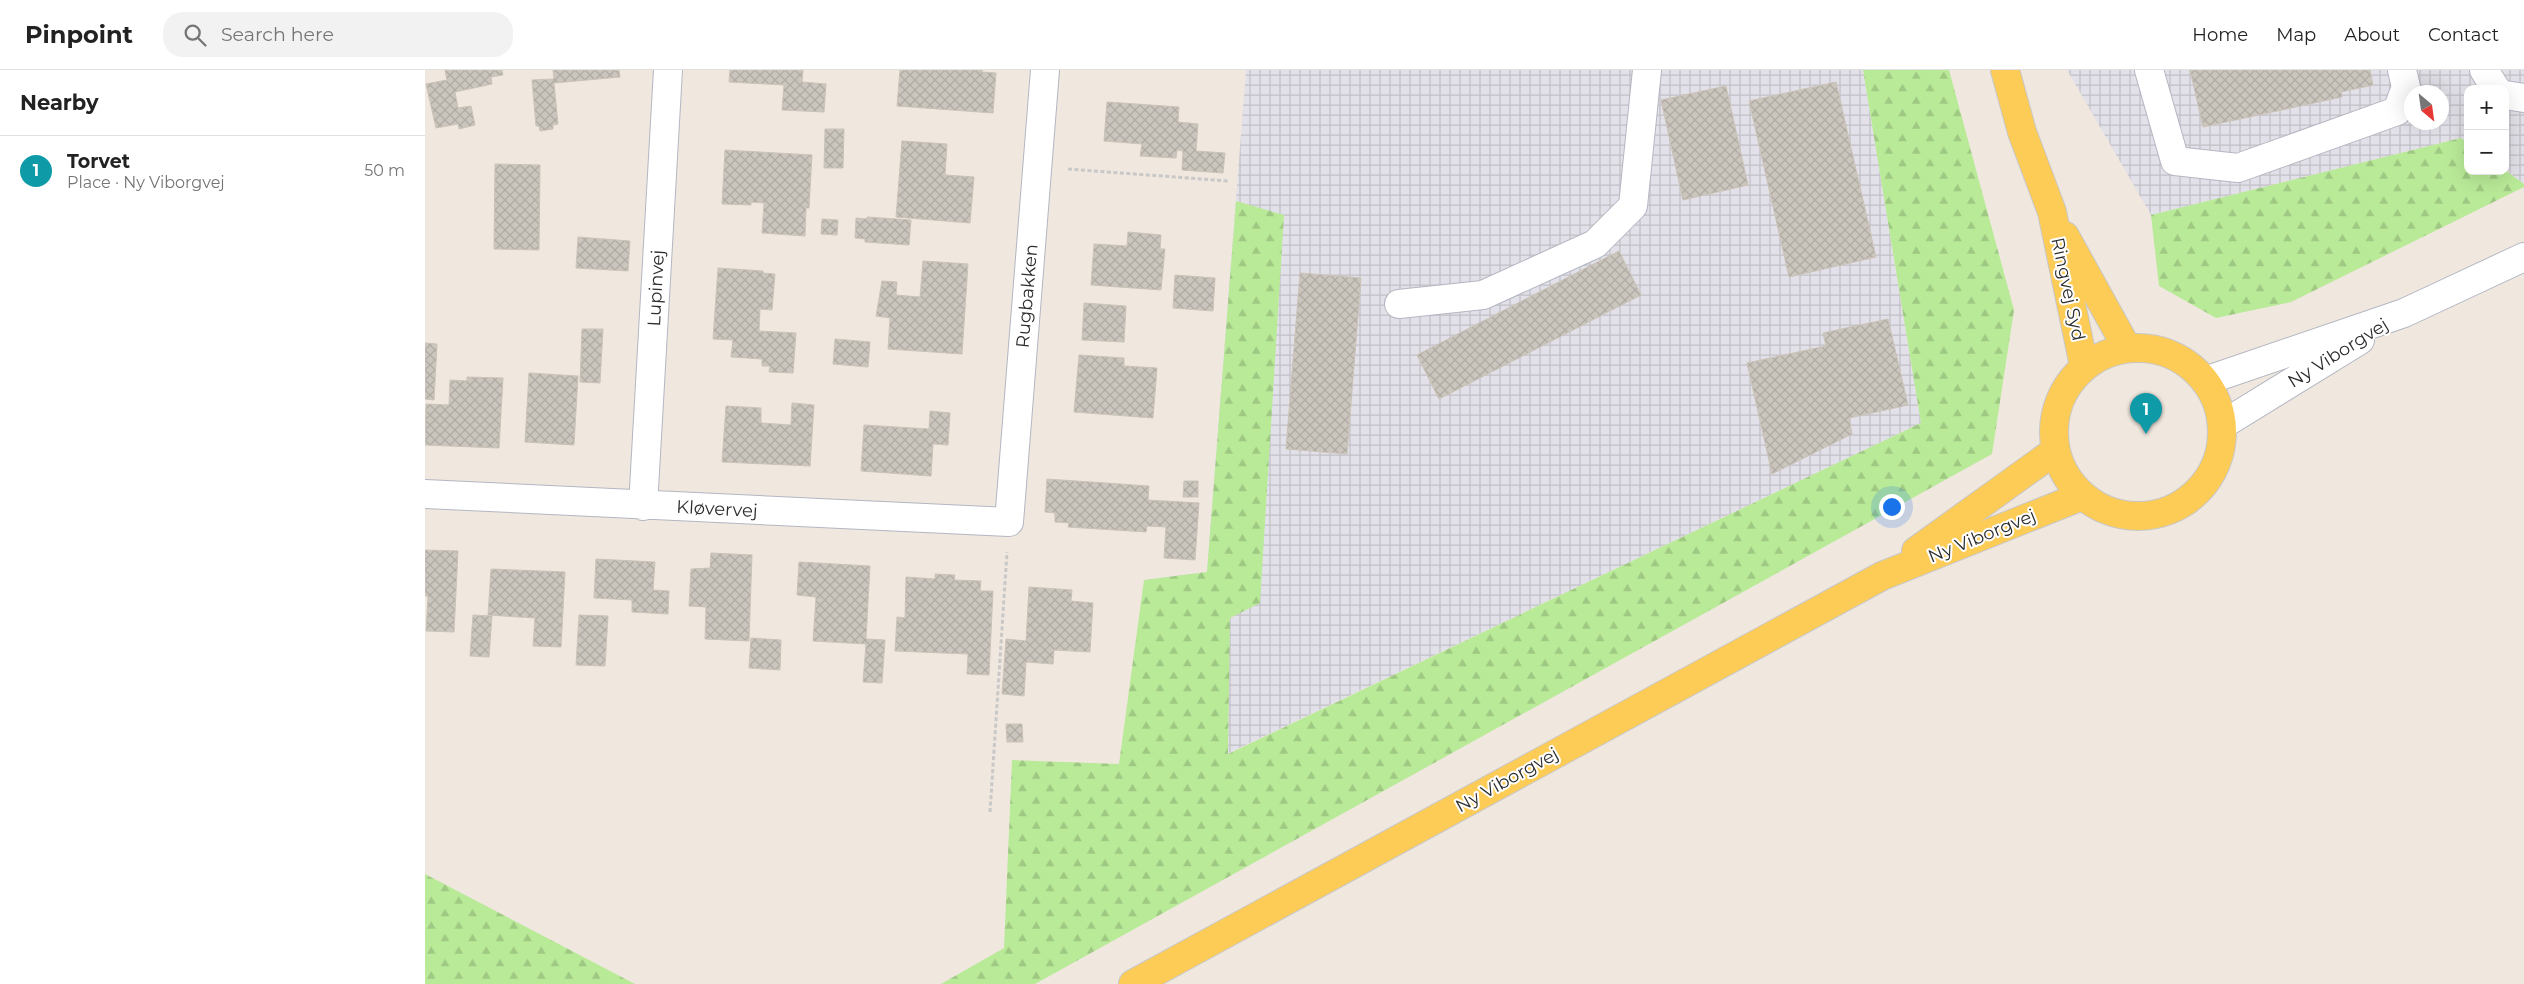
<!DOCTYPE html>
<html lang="en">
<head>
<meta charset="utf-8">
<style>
  body { margin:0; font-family:Montserrat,sans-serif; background:#f2f2f2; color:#222 }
  .controls { position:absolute; right:15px; top:15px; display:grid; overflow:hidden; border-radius:10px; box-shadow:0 5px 20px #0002 }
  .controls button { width:45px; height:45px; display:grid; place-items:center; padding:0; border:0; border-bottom:1px solid #e0e0e0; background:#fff; color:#222; font:25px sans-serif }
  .compass { position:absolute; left:1979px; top:15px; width:45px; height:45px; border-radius:50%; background:#fff; box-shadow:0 5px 20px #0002; rotate:151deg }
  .you { position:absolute; left:1466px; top:436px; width:18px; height:18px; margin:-12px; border:4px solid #fff; border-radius:50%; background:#1a73e8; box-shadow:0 0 0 8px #1a73e833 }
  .badge { display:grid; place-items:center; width:32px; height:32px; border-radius:50%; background:#db2777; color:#fff; font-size:16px; font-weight:700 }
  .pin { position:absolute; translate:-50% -41px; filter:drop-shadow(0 1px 2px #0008) }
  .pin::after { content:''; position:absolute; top:26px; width:18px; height:15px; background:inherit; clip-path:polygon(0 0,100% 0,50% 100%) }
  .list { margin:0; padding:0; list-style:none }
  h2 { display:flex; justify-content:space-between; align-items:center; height:65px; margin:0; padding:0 20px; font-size:21px }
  h2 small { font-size:16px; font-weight:400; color:#767676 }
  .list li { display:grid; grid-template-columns:32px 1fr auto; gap:15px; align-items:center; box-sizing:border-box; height:70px; padding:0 20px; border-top:1px solid #e0e0e0 }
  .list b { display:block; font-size:19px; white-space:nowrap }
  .list p { margin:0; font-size:16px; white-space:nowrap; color:#767676 }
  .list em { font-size:16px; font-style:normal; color:#767676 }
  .icon { flex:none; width:28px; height:28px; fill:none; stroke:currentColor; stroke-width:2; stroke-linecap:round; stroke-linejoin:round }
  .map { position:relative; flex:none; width:2099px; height:914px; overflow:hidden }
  header { display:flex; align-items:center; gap:30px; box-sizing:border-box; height:70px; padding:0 25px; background:#fff; border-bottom:1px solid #e0e0e0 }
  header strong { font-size:24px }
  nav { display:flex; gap:28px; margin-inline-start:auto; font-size:18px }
  .search { width:350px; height:45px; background:#f2f2f2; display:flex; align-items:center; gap:12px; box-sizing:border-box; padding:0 18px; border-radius:20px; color:#767676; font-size:19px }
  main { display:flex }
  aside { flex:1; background:#fff }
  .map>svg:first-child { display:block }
  .industrial { fill:url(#industrial-grid); fill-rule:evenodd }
  .forest { fill:url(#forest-firs) }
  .building { fill:url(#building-cross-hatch); stroke:#ccc3b8 }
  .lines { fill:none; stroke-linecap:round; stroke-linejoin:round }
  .minor-casing { stroke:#b3b7c2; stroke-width:30 }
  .major-casing { stroke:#c8c8c8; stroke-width:30 }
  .path { stroke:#c8c8c8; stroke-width:3; stroke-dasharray:4 2.5; stroke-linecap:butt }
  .minor { stroke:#fff; stroke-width:28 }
  .major { stroke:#fdcc57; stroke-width:28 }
  .labels { text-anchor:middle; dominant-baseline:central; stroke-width:4; stroke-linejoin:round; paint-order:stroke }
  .street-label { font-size:18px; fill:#2d2d2d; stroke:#fff }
</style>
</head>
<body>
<header>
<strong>Pinpoint</strong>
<div class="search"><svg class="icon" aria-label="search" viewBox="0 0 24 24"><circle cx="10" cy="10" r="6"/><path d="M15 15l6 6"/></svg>Search here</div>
<nav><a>Home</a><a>Map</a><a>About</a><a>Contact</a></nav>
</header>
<main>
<aside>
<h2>Nearby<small></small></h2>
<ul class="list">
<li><span class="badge" style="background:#0f9aa8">1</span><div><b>Torvet</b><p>Place · Ny Viborgvej</p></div><em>50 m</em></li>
</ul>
</aside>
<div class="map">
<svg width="2099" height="914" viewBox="0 0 2099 914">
  <defs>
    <pattern id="industrial-grid" width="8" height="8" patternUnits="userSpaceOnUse" patternTransform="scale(1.25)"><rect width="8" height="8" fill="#e2e0e8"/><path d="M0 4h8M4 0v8" fill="none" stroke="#c2c0c7"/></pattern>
    <pattern id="forest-firs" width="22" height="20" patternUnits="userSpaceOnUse" patternTransform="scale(1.25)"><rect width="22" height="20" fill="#b9ea98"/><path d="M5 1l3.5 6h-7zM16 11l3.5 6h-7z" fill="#9fc983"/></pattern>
    <pattern id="building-cross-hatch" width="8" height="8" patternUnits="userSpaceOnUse" patternTransform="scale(1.25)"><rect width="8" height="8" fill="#cbc6bd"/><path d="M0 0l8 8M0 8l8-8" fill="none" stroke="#afaaa3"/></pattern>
  </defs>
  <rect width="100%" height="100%" fill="#f0e7df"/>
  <path class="industrial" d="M821 0H1438L1496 353 802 684 719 510 782 502Z
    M1642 0H2099V114L2080 100V19H2043V73L2036 68 1726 145ZM1986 22H2016V52H1986Z"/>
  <path class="forest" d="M1438 0H1524L1589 240 1567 384 610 914H516L579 878 587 690 694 694 719 510 782 502 811 131 859 145 835 533 805 548 803 684 1496 353Z
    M2036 68 2043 73V101L2080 100 2099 114V117L1866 232 1791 248 1734 216 1726 145Z
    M0 804 210 914H0Z"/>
  <path class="building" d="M20 0H77L78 5 66 7 67 14 30 22 33 38 46 36 50 55 34 59 33 54 11 58 1 14 22 10Z
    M128 0H194L195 7 129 13 133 54 128 55V59L115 61 114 56H111L107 10 129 9Z
    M305 0H378L377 12 401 14 399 42 357 40 359 15 304 12Z
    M475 0H557V2L571 3 568 43 472 36Z
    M1765 0H1945L1948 15 1916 22 1917 27 1778 57Z
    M1411 12 1451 187 1364 207 1324 31Z
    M1301 16 1323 115 1258 130 1236 30Z
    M682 32 754 37 753 52 773 54 771 81 800 83 798 103 757 100 758 81 752 80 751 88 715 86 717 74 679 71Z
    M400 59H419L418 98H399Z
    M477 71 522 74 520 105 549 107 545 153 471 147Z
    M300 80 387 85 384 138H381L380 166 337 163 339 133 326 132V135L297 134Z
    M70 94 115 95 114 180 69 179Z
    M442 147 486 150 484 175 440 172V169L430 168 431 148 442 149Z
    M397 149 413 150 412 165 396 164Z
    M703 162 736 165 735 179H740L736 220 666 215 669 174 702 176Z
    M153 167 205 171 203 201 151 198Z
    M1194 181 1216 225 1014 329 992 285Z
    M498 191 543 194 537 284 463 279 465 248 451 246 457 211 472 212 471 225 495 227Z
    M293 198 338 201V203L350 204 347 240 335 239 334 261 371 263 368 303 344 302 345 296H337V289L306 287 308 270 288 269Z
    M875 203 936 208 922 384 861 379Z
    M750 205 790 208 788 241 748 238Z
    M659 233 701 236 699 272 657 270Z
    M1463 249 1483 335 1424 348 1427 364 1347 404 1322 293 1401 276 1398 263Z
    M157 259H178L175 313 155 312Z
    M410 269 445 272 443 297 408 294Z
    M0 273 12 274 9 330 0 329Z
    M654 285 699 288V296L732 298 728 348 649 342Z
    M104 303 153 306 149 375 100 372Z
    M42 307 78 308 74 378 0 375 1 334 24 335 25 310 42 311Z
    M367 333 389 335 385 396 297 392 301 336 336 338V353L366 355Z
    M505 341 525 343 523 375 508 374 506 406 436 401 439 355 504 359Z
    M622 409 724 416 723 430 774 433 770 490 739 488 741 457 722 456 721 462 643 457 644 453 630 452V443L620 442Z
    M759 411H773V427H758Z
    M0 480 33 481 29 562 1 561 3 526H0Z
    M286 483 327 485 324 571 280 569 281 537 264 536 266 499 285 498Z
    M171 489 230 492 228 520 244 521 243 544 207 542V530L169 528Z
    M374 492 445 496 441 569 460 570 457 613 438 612 441 574 388 571 391 527 372 525Z
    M66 499 140 502 136 577 108 576 110 548 63 545Z
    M510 504 530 505 529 510 556 511 555 521H568L564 605 542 604 543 584 470 581 472 547 480 548 481 507 510 509Z
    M604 517 647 520 646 531 668 533 665 582 629 580 628 594 601 592 599 626 577 624 581 569 601 571Z
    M48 545 67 546 64 587 45 586Z
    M154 545 183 546 180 596 151 595Z
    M326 568 356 570 355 600 324 598Z
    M581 654H597L598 672H582Z"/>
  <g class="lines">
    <defs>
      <path id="minor" d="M1724 0 1750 91 1813 98 1972 41 1981 17 1977 0
        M2059 0 2071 19
        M2080 25 2099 28
        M974 234 1058 225 1170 174 1208 136 1222 0
        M1780 311 1979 243 2099 187
        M1797 355 1935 270
        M0 424 584 452 620 0
        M218 436 243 0"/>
      <path id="major" d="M1580 0 1597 62 1627 142 1659 296
        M1640 166 1702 278
        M1629 362a84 84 0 1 1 168 0a84 84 0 1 1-168 0Z
        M1491 481 1630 381
        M708 914 1457 506 1657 426"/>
    </defs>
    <use href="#minor" class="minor-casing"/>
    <use href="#major" class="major-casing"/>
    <path class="path" d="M643 99 803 111
      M565 742 582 482"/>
    <use href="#minor" class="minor"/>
    <use href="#major" class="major"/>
  </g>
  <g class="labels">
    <g class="street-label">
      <text transform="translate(231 218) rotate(-87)">Lupinvej</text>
      <text transform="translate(1643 219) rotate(78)">Ringvej Syd</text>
      <text transform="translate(602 226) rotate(-85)">Rugbakken</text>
      <text transform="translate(1913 283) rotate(-32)">Ny Viborgvej</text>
      <text transform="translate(292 439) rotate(3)">Kløvervej</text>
      <text transform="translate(1557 466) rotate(-22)">Ny Viborgvej</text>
      <text transform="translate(1082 710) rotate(-29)">Ny Viborgvej</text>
    </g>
  </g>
</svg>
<div class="controls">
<button>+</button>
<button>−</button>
</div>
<svg class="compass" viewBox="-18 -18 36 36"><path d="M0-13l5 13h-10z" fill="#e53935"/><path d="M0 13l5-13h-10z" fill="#767676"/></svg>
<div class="you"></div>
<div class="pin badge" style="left:1721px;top:364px;background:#0f9aa8">1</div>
</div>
</main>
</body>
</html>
